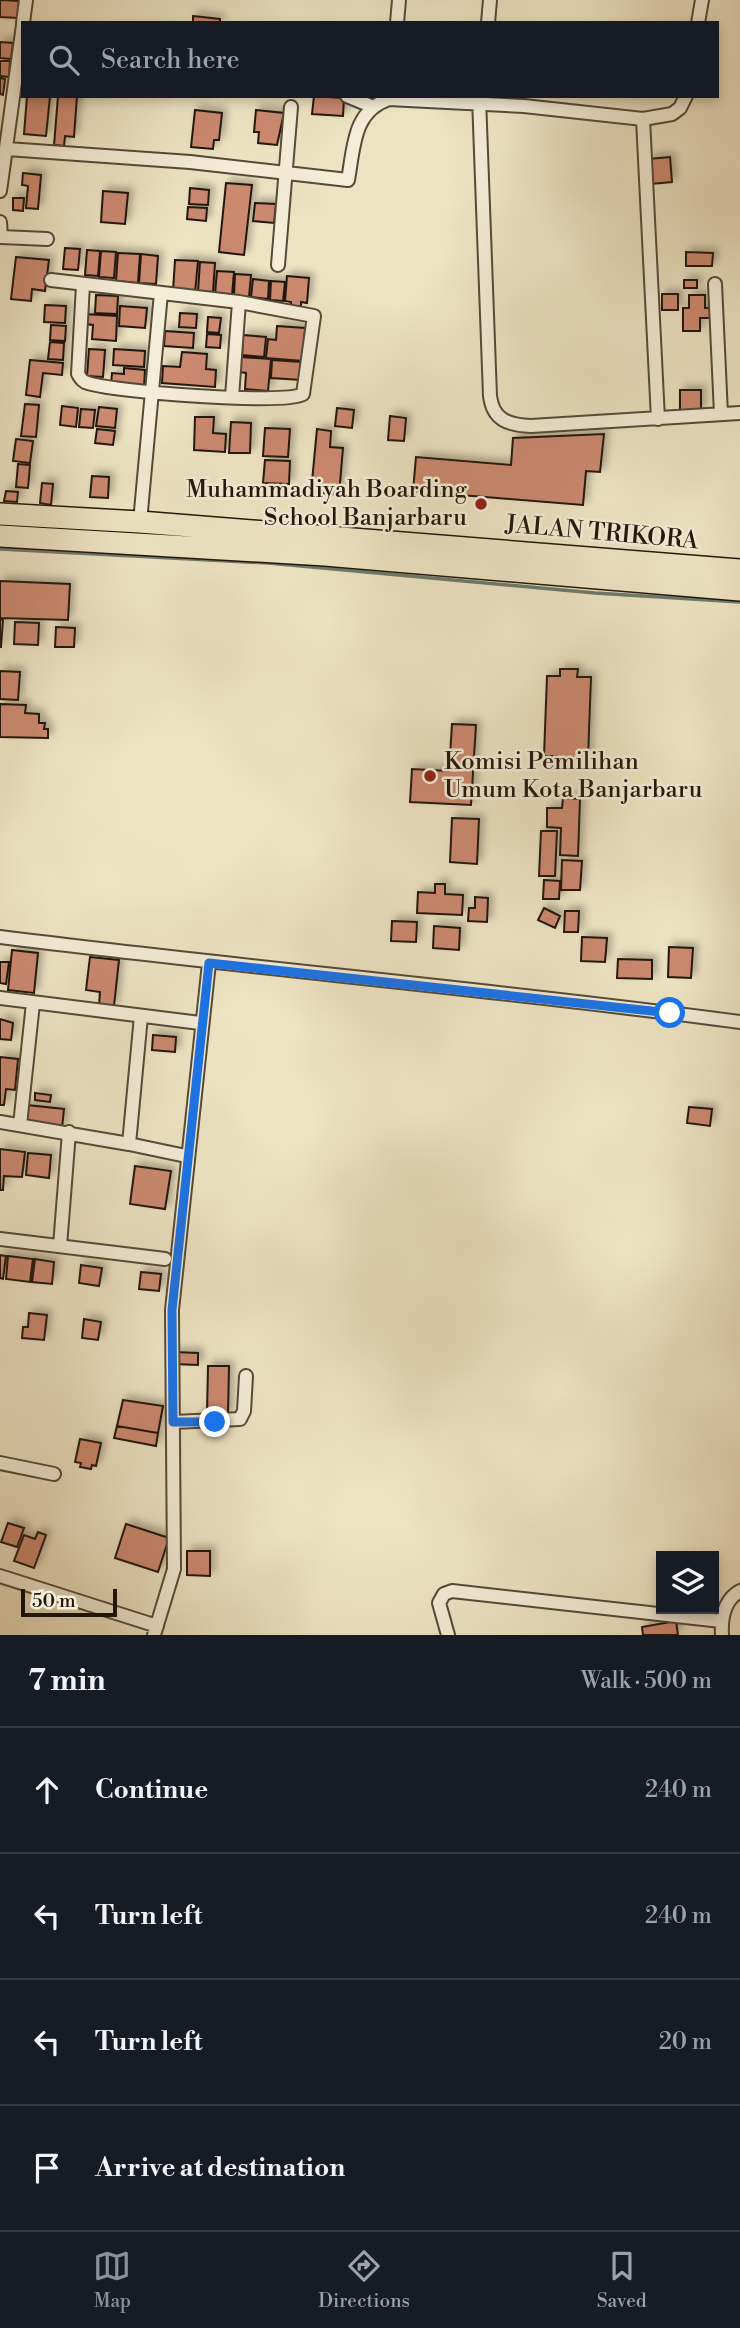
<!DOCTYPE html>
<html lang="en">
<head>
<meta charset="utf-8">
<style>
  body { margin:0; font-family:"Libre Bodoni",serif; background:#20242c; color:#f1f3f6 }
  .controls { position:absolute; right:21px; bottom:21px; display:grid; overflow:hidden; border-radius:0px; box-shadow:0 4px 10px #0003 }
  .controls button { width:63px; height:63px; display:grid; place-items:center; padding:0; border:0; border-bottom:2px solid #363941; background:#171b24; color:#f1f3f6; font:35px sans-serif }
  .scale { position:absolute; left:21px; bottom:18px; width:96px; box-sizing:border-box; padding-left:7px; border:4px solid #22160a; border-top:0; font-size:19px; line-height:24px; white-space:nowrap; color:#22160a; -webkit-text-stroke:5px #f4edd8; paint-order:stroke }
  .stop { position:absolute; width:21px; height:21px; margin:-16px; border:5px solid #1a73e8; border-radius:50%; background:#fff }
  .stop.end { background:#1a73e8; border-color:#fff; box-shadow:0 2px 7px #0008 }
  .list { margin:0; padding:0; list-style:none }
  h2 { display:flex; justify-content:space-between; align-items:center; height:91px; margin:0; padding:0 28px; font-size:30px }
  h2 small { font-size:23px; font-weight:400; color:#9ea1a6 }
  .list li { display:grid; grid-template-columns:46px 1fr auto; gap:21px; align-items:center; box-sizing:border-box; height:126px; padding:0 28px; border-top:2px solid #363941 }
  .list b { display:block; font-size:26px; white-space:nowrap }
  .list em { font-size:23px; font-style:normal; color:#9ea1a6 }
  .icon { flex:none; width:38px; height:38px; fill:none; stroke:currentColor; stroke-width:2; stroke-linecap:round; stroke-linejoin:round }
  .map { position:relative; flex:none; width:740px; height:1635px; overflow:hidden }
  .search { position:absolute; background:#171b24; box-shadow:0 4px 10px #0003; left:21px; right:21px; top:21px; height:77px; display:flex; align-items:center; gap:18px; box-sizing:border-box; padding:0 24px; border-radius:0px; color:#9ea1a6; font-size:26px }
  .sheet { height:595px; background:#171b24 }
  nav { display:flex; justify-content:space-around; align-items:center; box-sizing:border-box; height:98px; border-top:2px solid #363941; background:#171b24; font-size:19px; color:#9ea1a6 }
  nav a { display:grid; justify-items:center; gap:4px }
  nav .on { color:#8c9099 }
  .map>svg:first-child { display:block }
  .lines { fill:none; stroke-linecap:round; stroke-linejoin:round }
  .stream { stroke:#6b7b6c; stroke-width:3.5 }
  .building { fill:#cb896f; stroke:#22160a; stroke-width:2; filter:url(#shadow) }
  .street-casing { stroke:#554a38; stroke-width:16 }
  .primary-casing { stroke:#22160a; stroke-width:24 }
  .street { stroke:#f4edd8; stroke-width:12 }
  .primary { stroke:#eee4c3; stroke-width:21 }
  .route { stroke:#1a73e8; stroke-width:9 }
  .poi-dot { fill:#8f2418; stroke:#f4edd8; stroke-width:2.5 }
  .labels { text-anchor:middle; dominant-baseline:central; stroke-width:5; stroke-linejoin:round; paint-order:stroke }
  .poi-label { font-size:24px; fill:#22160a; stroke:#f4edd8; text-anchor:end }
  .street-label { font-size:24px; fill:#22160a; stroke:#f4edd8 }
</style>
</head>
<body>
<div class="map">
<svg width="740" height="1635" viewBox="0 0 740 1635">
  <defs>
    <filter id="shadow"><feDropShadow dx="4.5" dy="-4.5" stdDeviation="3.5" flood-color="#0004"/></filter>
  </defs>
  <rect width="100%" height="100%" fill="#eee4c3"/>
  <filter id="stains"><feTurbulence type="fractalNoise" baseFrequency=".00286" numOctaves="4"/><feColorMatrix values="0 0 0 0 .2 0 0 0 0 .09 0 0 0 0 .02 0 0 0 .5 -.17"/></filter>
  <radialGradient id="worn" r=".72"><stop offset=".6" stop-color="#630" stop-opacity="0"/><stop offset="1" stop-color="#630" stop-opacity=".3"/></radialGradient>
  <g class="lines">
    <path class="stream" d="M0 549 268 563 595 593 740 602"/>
  </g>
  <path class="building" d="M0 0 19 1 18 18 0 17Z
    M193 16 220 19V23H193Z
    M0 42 13 43 11 59 0 58Z
    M0 61H10L9 77 0 76Z
    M0 78 5 79 3 95 0 94Z
    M27 96H50L46 136 24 134Z
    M58 96H77L74 137 65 136 64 146 54 145Z
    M314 96 344 98 343 116 312 114Z
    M195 110 222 113 219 140H214L213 149 191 147Z
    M256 110 284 113 277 145 258 143 259 132H254Z
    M670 157 672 182 651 184 649 159Z
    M23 173 41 175 38 209 26 208 28 186 22 185Z
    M226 183 252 185 244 255 219 252Z
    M190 188 209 190 208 205 189 204Z
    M103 191 128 193 125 224 101 222Z
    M13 198H24L23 211 13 210Z
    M255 203 276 204 274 223 253 221Z
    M188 207 207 208 206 221 187 219Z
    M65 248 80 249 78 270 63 269Z
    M87 250 100 251 98 276 85 275Z
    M101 251 116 252 114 278 99 277Z
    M686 252 713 253 712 266H686Z
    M118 253 140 254 138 283 116 281Z
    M141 254 158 256 156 284 139 283Z
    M16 257 49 260 45 291 32 289 31 301 11 299Z
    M175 260 198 261 195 293 173 291Z
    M200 262 215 263 213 292 198 291Z
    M217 271 234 272 232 295 215 294Z
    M235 274 251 275 249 297 234 296Z
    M287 276 309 278 307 303 301 302V307L291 306V302L285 301Z
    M253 279 269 281 268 299 251 297Z
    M684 280H697V288H684Z
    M271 281 285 282 283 301 270 300Z
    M662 294H678V310H662Z
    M96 295 118 296 117 314 95 313Z
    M689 295H705V308H710V318H700V331H683V308H689Z
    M45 305 66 306 65 323 44 322Z
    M120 306 147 308 145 328 119 326Z
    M180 313 197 314 196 328 179 327Z
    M84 314 117 316 116 341 92 339 93 325 84 324Z
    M208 317 221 318 219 333 207 332Z
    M51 325 66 326 65 341 50 340Z
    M277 326 305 328 303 361 266 358 268 339 276 340Z
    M165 331 194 333 193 348 164 346Z
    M207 334 221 335 220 348 206 347Z
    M243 335 266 337 264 357 242 355Z
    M50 342 64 343 63 360 48 359Z
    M89 349 105 350 103 377 87 376Z
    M114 349 145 351 144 367 113 365Z
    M182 352 207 354 206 369 216 370 215 387 162 383 163 366 180 367Z
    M240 357 271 359 268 391 245 389 246 373 238 372Z
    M30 360 63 363 62 375 43 373 40 397 26 395Z
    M272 360 302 362 301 380 271 378Z
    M124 368 145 370 144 387 111 385 112 373 124 374Z
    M680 390H701V411H680Z
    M25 404 39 405 36 437 21 436Z
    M62 406 78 408 76 427 60 425Z
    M99 407 117 409 115 428 96 426Z
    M337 408 354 410 352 428 335 426Z
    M81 409 95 410 93 428 79 427Z
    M390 416 406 418 404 441 388 440Z
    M195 417H214L213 433 226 434 225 452 194 450Z
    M231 422 251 423 250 453H229Z
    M265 428 290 429 288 457 263 456Z
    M97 429 115 431 113 445 95 443Z
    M317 429 331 431 330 447 343 448 339 495 311 492Z
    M604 434 600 472 586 471 583 505 413 491 416 457 511 465 513 438Z
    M16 439 33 441 30 463 13 461Z
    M265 460 290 461 289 484 263 483Z
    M18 464 30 465 28 488 16 487Z
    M92 476 109 477 108 498 90 497Z
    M42 483 53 484 51 505 40 503Z
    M6 491 18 492 17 502 4 501Z
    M0 581 70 584 68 620 0 618Z
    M0 619 3 620 1 647H0Z
    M15 622 39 623 38 645 14 644Z
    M56 627 75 628 74 647H55Z
    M560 669H578L577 677H591L588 758 574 757V766H557V756H544L547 676H560Z
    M0 671 20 672 18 700 0 699Z
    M0 704 26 705 25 713 39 714V723H45L44 729H48V738L0 737Z
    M452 724 476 725 471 805 410 802 412 769 449 771Z
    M563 798 580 799 578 856 560 855 561 828 547 827V808H562Z
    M452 818 479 819 477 864 450 862Z
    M541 831H557L555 876H539Z
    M562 860 582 861 580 890H561Z
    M544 880 560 881 559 899H543Z
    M435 884H445V894L463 895 462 915 417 913 418 892 435 893Z
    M475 897 488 898 487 922 468 921 469 908H475Z
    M544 908 560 916 555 928 538 920Z
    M565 911H579L578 932H564Z
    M392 921 417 922 416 942 391 941Z
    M434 926 460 928 459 950 433 948Z
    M582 937 607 938 605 962 581 961Z
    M669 947 693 948 691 978 668 977Z
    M12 950 38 953 34 993 8 990Z
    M90 957 119 960 114 1006 99 1005 100 992 86 990Z
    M618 959 652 960V979L617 978Z
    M0 962H9L6 984 0 983Z
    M0 1019 13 1023 11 1040 0 1039Z
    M153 1035 176 1037 175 1052 152 1050Z
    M0 1057 18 1059 15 1090 6 1089 4 1105H0Z
    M35 1093 51 1095 50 1102 35 1100Z
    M27 1105 64 1109 62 1128 25 1123Z
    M689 1107 712 1109 710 1126 687 1123Z
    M0 1149 25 1152 22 1177 4 1176 3 1190H0Z
    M28 1153 51 1155 49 1178 26 1175Z
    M135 1166 171 1171 165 1209 130 1204Z
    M0 1255 6 1256 3 1279 0 1278Z
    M8 1256 33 1259 30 1282 6 1279Z
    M35 1259 54 1262 52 1284 32 1282Z
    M81 1265 102 1268 99 1286 79 1283Z
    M141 1272 161 1274 159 1291 139 1289Z
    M29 1313 47 1315 44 1340 22 1338 23 1327H28Z
    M84 1319 101 1322 98 1340 82 1338Z
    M174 1352 198 1353V1365L174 1364Z
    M208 1366H229L228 1415 207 1414Z
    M123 1400 163 1406 158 1433 117 1426Z
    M117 1426 158 1433 156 1446 114 1438Z
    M80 1439 101 1443 96 1466 92 1465 91 1469 80 1467 81 1463 75 1462Z
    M8 1523 24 1528 17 1547 1 1542Z
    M126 1524 169 1538 158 1572 115 1558Z
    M38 1532 46 1535 34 1568 14 1561 24 1535 35 1539Z
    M187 1551H210V1576L187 1575Z
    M676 1621 678 1635H643L642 1627Z"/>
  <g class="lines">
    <defs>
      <path id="street" d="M23 23 26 0
        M397 23 399 0
        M488 23 490 0
        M698 23 702 0
        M347 96 371 106
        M479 98 490 396C493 420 508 425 531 426L740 413
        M643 119 658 419
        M7 149 190 162 348 180C354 147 353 111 389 99L524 106 643 119 672 114 680 108 686 96
        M0 191 23 25
        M0 222 1 237 47 239
        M278 265 291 107
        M51 280 239 302 314 316 303 394C287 405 108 392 85 382 80 379 81 378 78 374L83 285
        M715 284 721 414
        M232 397 239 302
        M140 522 161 293
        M0 937C246 968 494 989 740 1022
        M0 998 200 1023
        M0 1122 129 1144 141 1016
        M20 1125 33 1003
        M129 1144 186 1156
        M0 1239 165 1259
        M60 1246 69 1132
        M173 1422 240 1419 244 1411 246 1376
        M0 1463 54 1474
        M0 1576 157 1626
        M154 1635 174 1569 172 1310 209 963
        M448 1635 439 1603 444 1594 452 1591 721 1621
        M722 1635C721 1618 724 1600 740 1591"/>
      <path id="primary" d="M0 514 140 522 740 570
        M0 536 325 555 740 590"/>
    </defs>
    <use href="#street" class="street-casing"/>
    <use href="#primary" class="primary-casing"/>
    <use href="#street" class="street"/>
    <use href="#primary" class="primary"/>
  </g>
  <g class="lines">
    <path class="route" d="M215 1422H173L172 1310 209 963 670 1013"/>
  </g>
  <g class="poi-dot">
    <circle cx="481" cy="504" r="7"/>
    <circle cx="430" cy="776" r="7"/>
  </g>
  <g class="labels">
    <g class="poi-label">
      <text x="467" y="490">Muhammadiyah Boarding<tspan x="467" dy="28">School Banjarbaru</tspan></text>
      <text x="444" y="762" text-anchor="start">Komisi Pemilihan<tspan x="444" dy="28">Umum Kota Banjarbaru</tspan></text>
    </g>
    <g class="street-label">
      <text transform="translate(602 533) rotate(5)">JALAN TRIKORA</text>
    </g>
  </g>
  <rect width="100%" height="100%" filter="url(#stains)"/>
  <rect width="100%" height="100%" fill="url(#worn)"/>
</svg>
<div class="controls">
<button><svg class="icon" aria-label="layers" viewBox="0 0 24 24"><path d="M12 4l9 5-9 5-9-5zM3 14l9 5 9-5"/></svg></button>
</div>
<div class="scale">50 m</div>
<div class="stop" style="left:670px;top:1013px"></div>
<div class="stop end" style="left:215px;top:1422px"></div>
<div class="search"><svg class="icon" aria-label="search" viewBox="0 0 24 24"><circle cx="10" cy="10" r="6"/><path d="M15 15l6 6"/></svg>Search here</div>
</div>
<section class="sheet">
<h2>7 min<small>Walk · 500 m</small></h2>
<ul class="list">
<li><svg class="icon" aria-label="ahead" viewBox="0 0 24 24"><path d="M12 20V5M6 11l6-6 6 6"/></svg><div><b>Continue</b></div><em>240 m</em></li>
<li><svg class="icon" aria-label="left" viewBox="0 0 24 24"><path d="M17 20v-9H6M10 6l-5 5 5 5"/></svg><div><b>Turn left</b></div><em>240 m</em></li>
<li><svg class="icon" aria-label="left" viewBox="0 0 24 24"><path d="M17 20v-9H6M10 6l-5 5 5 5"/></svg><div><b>Turn left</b></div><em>20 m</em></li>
<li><svg class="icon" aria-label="arrive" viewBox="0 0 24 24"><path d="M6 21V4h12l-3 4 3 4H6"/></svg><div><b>Arrive at destination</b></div></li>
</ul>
</section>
<nav>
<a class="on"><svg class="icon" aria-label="map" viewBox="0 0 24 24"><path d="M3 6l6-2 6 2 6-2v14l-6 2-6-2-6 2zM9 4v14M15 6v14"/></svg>Map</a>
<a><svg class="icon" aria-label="directions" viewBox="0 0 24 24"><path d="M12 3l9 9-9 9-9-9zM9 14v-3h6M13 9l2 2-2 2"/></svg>Directions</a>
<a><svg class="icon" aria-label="saved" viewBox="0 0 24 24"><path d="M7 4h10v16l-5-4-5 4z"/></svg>Saved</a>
</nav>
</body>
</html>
